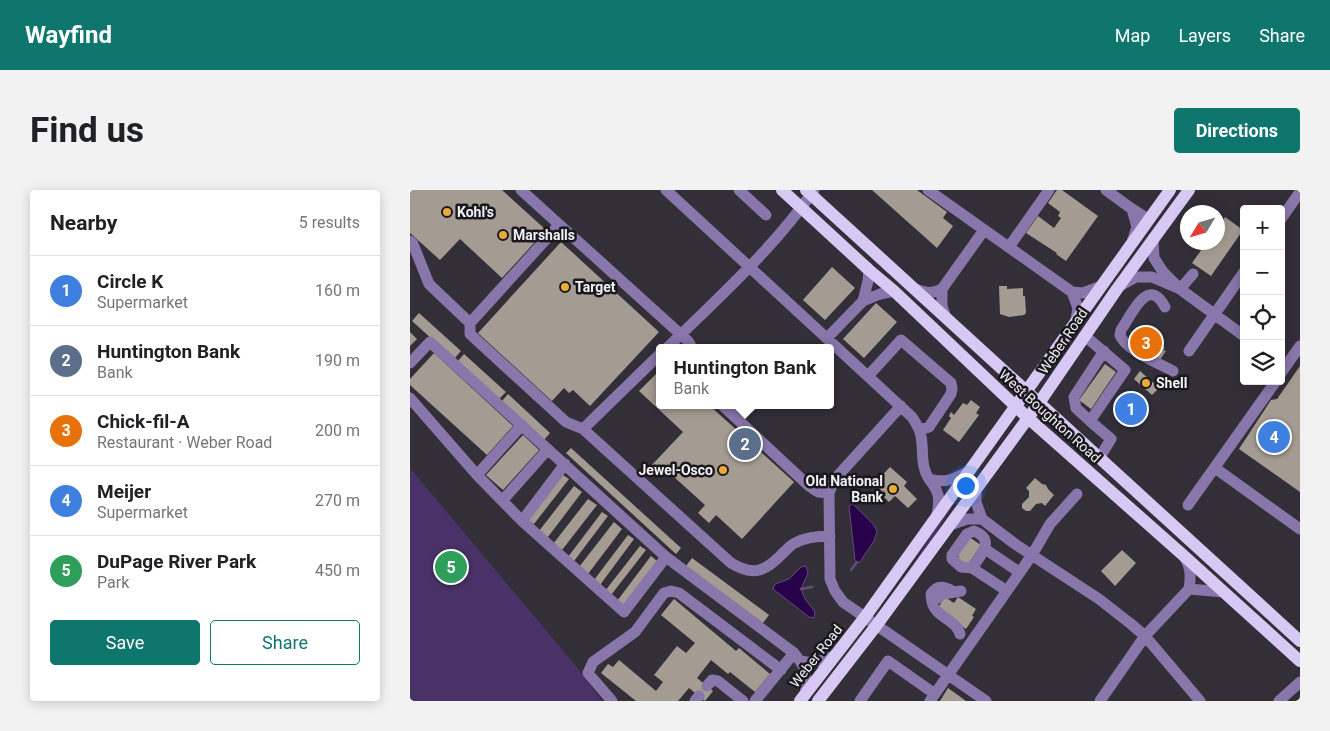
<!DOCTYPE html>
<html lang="en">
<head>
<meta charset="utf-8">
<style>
  body { margin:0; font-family:Roboto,sans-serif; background:#f2f2f2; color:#202124 }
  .controls { position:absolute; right:15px; top:15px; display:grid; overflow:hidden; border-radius:5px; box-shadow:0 2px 12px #0003 }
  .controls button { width:45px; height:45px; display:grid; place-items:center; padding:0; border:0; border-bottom:1px solid #e0e0e0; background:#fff; color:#202124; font:25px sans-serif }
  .compass { position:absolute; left:770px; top:15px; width:45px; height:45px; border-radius:50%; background:#fff; box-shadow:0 2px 12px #0003; rotate:232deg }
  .you { position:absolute; left:555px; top:295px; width:18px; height:18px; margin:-12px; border:4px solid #fff; border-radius:50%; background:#1a73e8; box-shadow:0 0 0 8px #1a73e833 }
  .badge { display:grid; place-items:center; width:32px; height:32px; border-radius:50%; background:#0f766e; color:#fff; font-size:16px; font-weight:700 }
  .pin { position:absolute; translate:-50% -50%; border:2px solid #fff; box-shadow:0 1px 5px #0006 }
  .popup { position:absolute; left:246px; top:154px; width:178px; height:65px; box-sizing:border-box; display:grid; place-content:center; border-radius:5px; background:#fff; filter:drop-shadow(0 1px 4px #0005); font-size:16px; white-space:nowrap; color:#757577 }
  .popup b { font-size:19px; color:#202124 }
  .popup::after { content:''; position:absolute; left:50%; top:100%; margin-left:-10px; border:10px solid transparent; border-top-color:#fff }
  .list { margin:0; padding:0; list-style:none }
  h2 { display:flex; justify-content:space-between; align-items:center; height:65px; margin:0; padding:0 20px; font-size:21px }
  h2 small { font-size:16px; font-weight:400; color:#757577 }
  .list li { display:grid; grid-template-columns:32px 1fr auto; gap:15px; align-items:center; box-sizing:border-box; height:70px; padding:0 20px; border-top:1px solid #e0e0e0 }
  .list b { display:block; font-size:19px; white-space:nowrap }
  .list p { margin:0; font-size:16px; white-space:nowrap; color:#757577 }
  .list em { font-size:16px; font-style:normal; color:#757577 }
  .actions { display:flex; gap:10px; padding:15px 20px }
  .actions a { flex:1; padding:11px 0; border:1px solid #0f766e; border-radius:5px; text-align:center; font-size:18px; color:#0f766e }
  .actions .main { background:#0f766e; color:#fff }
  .icon { flex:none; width:28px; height:28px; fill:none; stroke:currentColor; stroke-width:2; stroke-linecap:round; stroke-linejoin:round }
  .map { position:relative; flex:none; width:890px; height:511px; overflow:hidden; border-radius:5px }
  header { display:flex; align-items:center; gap:30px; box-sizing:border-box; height:70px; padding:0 25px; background:#0f766e; color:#fff }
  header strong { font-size:24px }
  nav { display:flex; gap:28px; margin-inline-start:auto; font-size:18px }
  .intro { display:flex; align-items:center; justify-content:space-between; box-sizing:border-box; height:120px; padding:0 30px }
  h1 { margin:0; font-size:35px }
  .button { padding:12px 22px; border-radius:5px; background:#0f766e; color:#fff; font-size:18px; font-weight:700 }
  main { display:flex; gap:30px; padding:0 30px }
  aside { flex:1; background:#fff; border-radius:5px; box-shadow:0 2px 12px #0003 }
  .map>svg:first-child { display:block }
  .green { fill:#483268 }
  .water { fill:#27024a; stroke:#64497e }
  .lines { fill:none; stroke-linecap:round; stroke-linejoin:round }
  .stream { stroke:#64497e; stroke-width:2.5 }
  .building { fill:#a49c92 }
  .minor { stroke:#8976aa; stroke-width:11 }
  .major { stroke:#d8c9f4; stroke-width:12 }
  .poi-dot { fill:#e9ab38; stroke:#19181c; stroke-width:2 }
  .labels { text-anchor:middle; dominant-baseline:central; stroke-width:5; stroke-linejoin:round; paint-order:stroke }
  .poi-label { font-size:14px; font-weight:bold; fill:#f2f0f7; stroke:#19181c; text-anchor:start }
  .street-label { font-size:14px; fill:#f2f0f7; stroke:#19181c }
</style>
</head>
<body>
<header>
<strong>Wayfind</strong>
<nav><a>Map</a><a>Layers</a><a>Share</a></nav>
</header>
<div class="intro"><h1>Find us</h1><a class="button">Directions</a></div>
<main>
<aside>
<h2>Nearby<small>5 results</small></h2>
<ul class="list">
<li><span class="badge" style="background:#3f7fe0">1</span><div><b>Circle K</b><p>Supermarket</p></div><em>160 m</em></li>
<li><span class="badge" style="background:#5c6f8a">2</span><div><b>Huntington Bank</b><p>Bank</p></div><em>190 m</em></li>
<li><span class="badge" style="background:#e8710a">3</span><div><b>Chick-fil-A</b><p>Restaurant · Weber Road</p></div><em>200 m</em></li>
<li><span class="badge" style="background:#3f7fe0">4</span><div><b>Meijer</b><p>Supermarket</p></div><em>270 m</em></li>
<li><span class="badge" style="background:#2e9e5b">5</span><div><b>DuPage River Park</b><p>Park</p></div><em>450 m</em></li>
</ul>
<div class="actions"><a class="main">Save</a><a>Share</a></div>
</aside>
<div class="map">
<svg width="890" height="511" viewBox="0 0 890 511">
  <rect width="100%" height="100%" fill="#322f39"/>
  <path class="green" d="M0 278 166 476 192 511H0Z
    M547 308 517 358 503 375 529 332Z"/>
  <path class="water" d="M443 314 463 334 467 341 464 351 449 373 445 370 439 316Z
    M396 376 398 383 391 399 395 409 405 422 404 428 399 427 363 399 365 394 379 389 391 377Z"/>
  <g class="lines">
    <path class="stream" d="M441 380 447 372
      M391 399 402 397"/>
  </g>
  <path class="building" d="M0 0H92L136 40 92 88 50 49 30 70 0 43Z
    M462 0H507L537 22 533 28 543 36 527 58Z
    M647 0H652L688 26 656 71 646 64 647 63 616 43 628 26 644 38 651 28 648 26 650 22 638 13Z
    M815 27 833 40 801 86 782 73 797 52H808V37Z
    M151 52 249 142 180 216 163 200 159 203 154 198 142 211 68 143Z
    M422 77 445 98 415 130 393 110Z
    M589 96H597V99L613 98V106H615L616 123 614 125 599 127 590 124Z
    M466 113 487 132 454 168 433 149Z
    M9 123 51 161 44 169 2 131Z
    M727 137 755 158 753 160 756 161 749 171 718 149Z
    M0 142 7 149 0 156Z
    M24 163 103 236 77 265 0 195V189Z
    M54 164 96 202 88 210 47 172Z
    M695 174 706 182 681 219 669 210Z
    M890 176V302L829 259 861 210 867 209Z
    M250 180V215H299L384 292 332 349 306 325 299 333 288 323 295 315 253 277 246 283 240 277 273 242 229 201Z
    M730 181 749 198 742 205 724 189Z
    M723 201 737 211 719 237 705 227Z
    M98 204 140 243 134 250 92 211Z
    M561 210 570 217 566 223 569 225 549 252 533 240 541 228 539 226 541 222 544 225 553 213 557 215Z
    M113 245 129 260 93 300 76 285Z
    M161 258 271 358 266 364 156 263Z
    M480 277 497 292 494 296 507 309 498 318 485 306 479 312 474 307 476 305 464 294Z
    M153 285 159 289 124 334 118 330Z
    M625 288 632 294 636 295 638 299 644 305 635 316 632 313 626 314 620 321H616L612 318V314L619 307V301L616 298Z
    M164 296 172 302 138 347 129 341Z
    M178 309 187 315 152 360 143 354Z
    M192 322 198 326 164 371 158 367Z
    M204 332 212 339 178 384 169 377Z
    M218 345 224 349 190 395 184 390Z
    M559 347 571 355 559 373 557 372 555 374 547 369 549 366 546 365Z
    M230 356 236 360 201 405 195 401Z
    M712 360 726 373 705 396 691 381Z
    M241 366 247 371 213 416 207 411Z
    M282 368 359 425 353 433 276 376Z
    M535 407 544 413 548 407 566 419 562 426 564 427 556 439 527 419Z
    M264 409 326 461 329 458 360 484 345 502 320 482 318 484 301 470 287 488 303 501 295 511 279 498 268 511H226L191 483 198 474 203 477 209 470 246 501 253 492 244 485 267 456 276 463 285 453 251 425Z
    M538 498 556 511H530Z"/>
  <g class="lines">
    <path class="minor" d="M111 0 278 151 282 158
      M256 0 502 227C506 233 510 239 511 246 514 262 510 275 519 289
      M329 0 356 25
      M518 0 662 102
      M696 0 722 19
      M871 29 890 2
      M723 49 727 37 722 19 738 29
      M0 51 3 54 19 94 60 133V144L156 232 173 239 321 373C344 387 356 381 373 363 377 360 380 355 385 353 396 347 407 346 420 346
      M599 57 639 0
      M459 80 458 91 453 111 470 104 484 101
      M783 84 770 99 834 146
      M708 97 726 87H742L770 99 753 82 744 68 743 49
      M505 99C516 103 521 104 532 99V116L536 128
      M532 99 574 40
      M755 117C738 85 722 124 711 140L710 145C714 159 750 174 763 181
      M666 130 668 118 662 102 673 103 689 97
      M60 133 149 35
      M675 146 715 180 680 231 701 249 690 267
      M417 148 453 111
      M257 158C308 108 363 59 404 0
      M779 161 834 82
      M0 173 20 152 256 367 384 463 390 471
      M871 183 890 156
      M458 186 491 150 541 193 542 199 541 204 519 237 509 240
      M0 208 67 285 112 331 214 422 256 367
      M312 215 399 296 408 302 419 303
      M491 216 424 290 419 303 420 389 425 401 433 412 576 511
      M680 231 666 218 664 207 694 161
      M173 239 250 164
      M805 278 890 339
      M67 285 112 235
      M566 299V312L572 329 605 354 689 409 721 434 735 446 790 511
      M92 311 138 259
      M778 315 866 191
      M527 325C530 308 530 303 519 289 536 293 542 290 557 282
      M112 331 155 274
      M540 335 557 329H572
      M575 359 609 382
      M774 366C781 377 781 386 779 399L814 402
      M562 378C571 365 586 350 564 341L557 344 542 365V369L551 377 562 378 597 401
      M522 412 521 404C527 395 534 396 542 401
      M550 444C546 429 526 428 522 412L533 404 551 401
      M297 496 302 490 308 491 333 511
      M396 503 395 479 390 471C404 474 412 471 426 465
      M202 511 178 483 183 472 225 442 254 403 261 401 269 403 371 480
      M285 511 289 506
      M345 511 384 463
      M450 511 478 471 525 504
      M520 511 622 365 640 334 667 304
      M690 511 735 446 779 399
      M869 511 890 492"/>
    <path class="major" d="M372 0 459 80 484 101 618 228 773 365 890 471
      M396 0 890 451
      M390 511 455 427 760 0
      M408 511 466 436 629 213 707 99 779 0"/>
  </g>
  <g class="poi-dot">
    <circle cx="37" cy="22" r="5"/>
    <circle cx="93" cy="45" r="5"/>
    <circle cx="155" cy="97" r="5"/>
    <circle cx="736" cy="193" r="5"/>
    <circle cx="313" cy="280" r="5"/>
    <circle cx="483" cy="299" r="5"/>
  </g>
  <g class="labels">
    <g class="poi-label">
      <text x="47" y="22">Kohl's</text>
      <text x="103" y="45">Marshalls</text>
      <text x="165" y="97">Target</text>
      <text x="746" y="193">Shell</text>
      <text x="303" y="280" text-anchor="end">Jewel-Osco</text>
      <text x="473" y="291" text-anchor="end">Old National<tspan x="473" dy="16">Bank</tspan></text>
    </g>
    <g class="street-label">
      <text transform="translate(653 151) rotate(-56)">Weber Road</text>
      <text transform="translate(640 226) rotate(42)">West Boughton Road</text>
      <text transform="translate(406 466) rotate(-52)">Weber Road</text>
    </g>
  </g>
</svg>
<div class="controls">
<button>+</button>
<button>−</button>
<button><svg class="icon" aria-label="locate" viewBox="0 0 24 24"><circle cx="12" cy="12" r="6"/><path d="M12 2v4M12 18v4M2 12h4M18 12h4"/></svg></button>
<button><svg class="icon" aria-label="layers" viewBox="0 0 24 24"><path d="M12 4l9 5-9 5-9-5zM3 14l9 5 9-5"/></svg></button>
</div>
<svg class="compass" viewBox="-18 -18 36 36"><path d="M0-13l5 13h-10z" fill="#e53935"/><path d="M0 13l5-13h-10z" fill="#757577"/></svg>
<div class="you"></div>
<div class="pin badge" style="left:721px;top:219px;background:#3f7fe0">1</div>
<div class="pin badge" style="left:335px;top:254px;background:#5c6f8a">2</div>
<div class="popup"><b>Huntington Bank</b>Bank</div>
<div class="pin badge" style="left:736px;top:153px;background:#e8710a">3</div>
<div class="pin badge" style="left:864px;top:247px;background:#3f7fe0">4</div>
<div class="pin badge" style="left:41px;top:377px;background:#2e9e5b">5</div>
</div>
</main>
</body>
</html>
